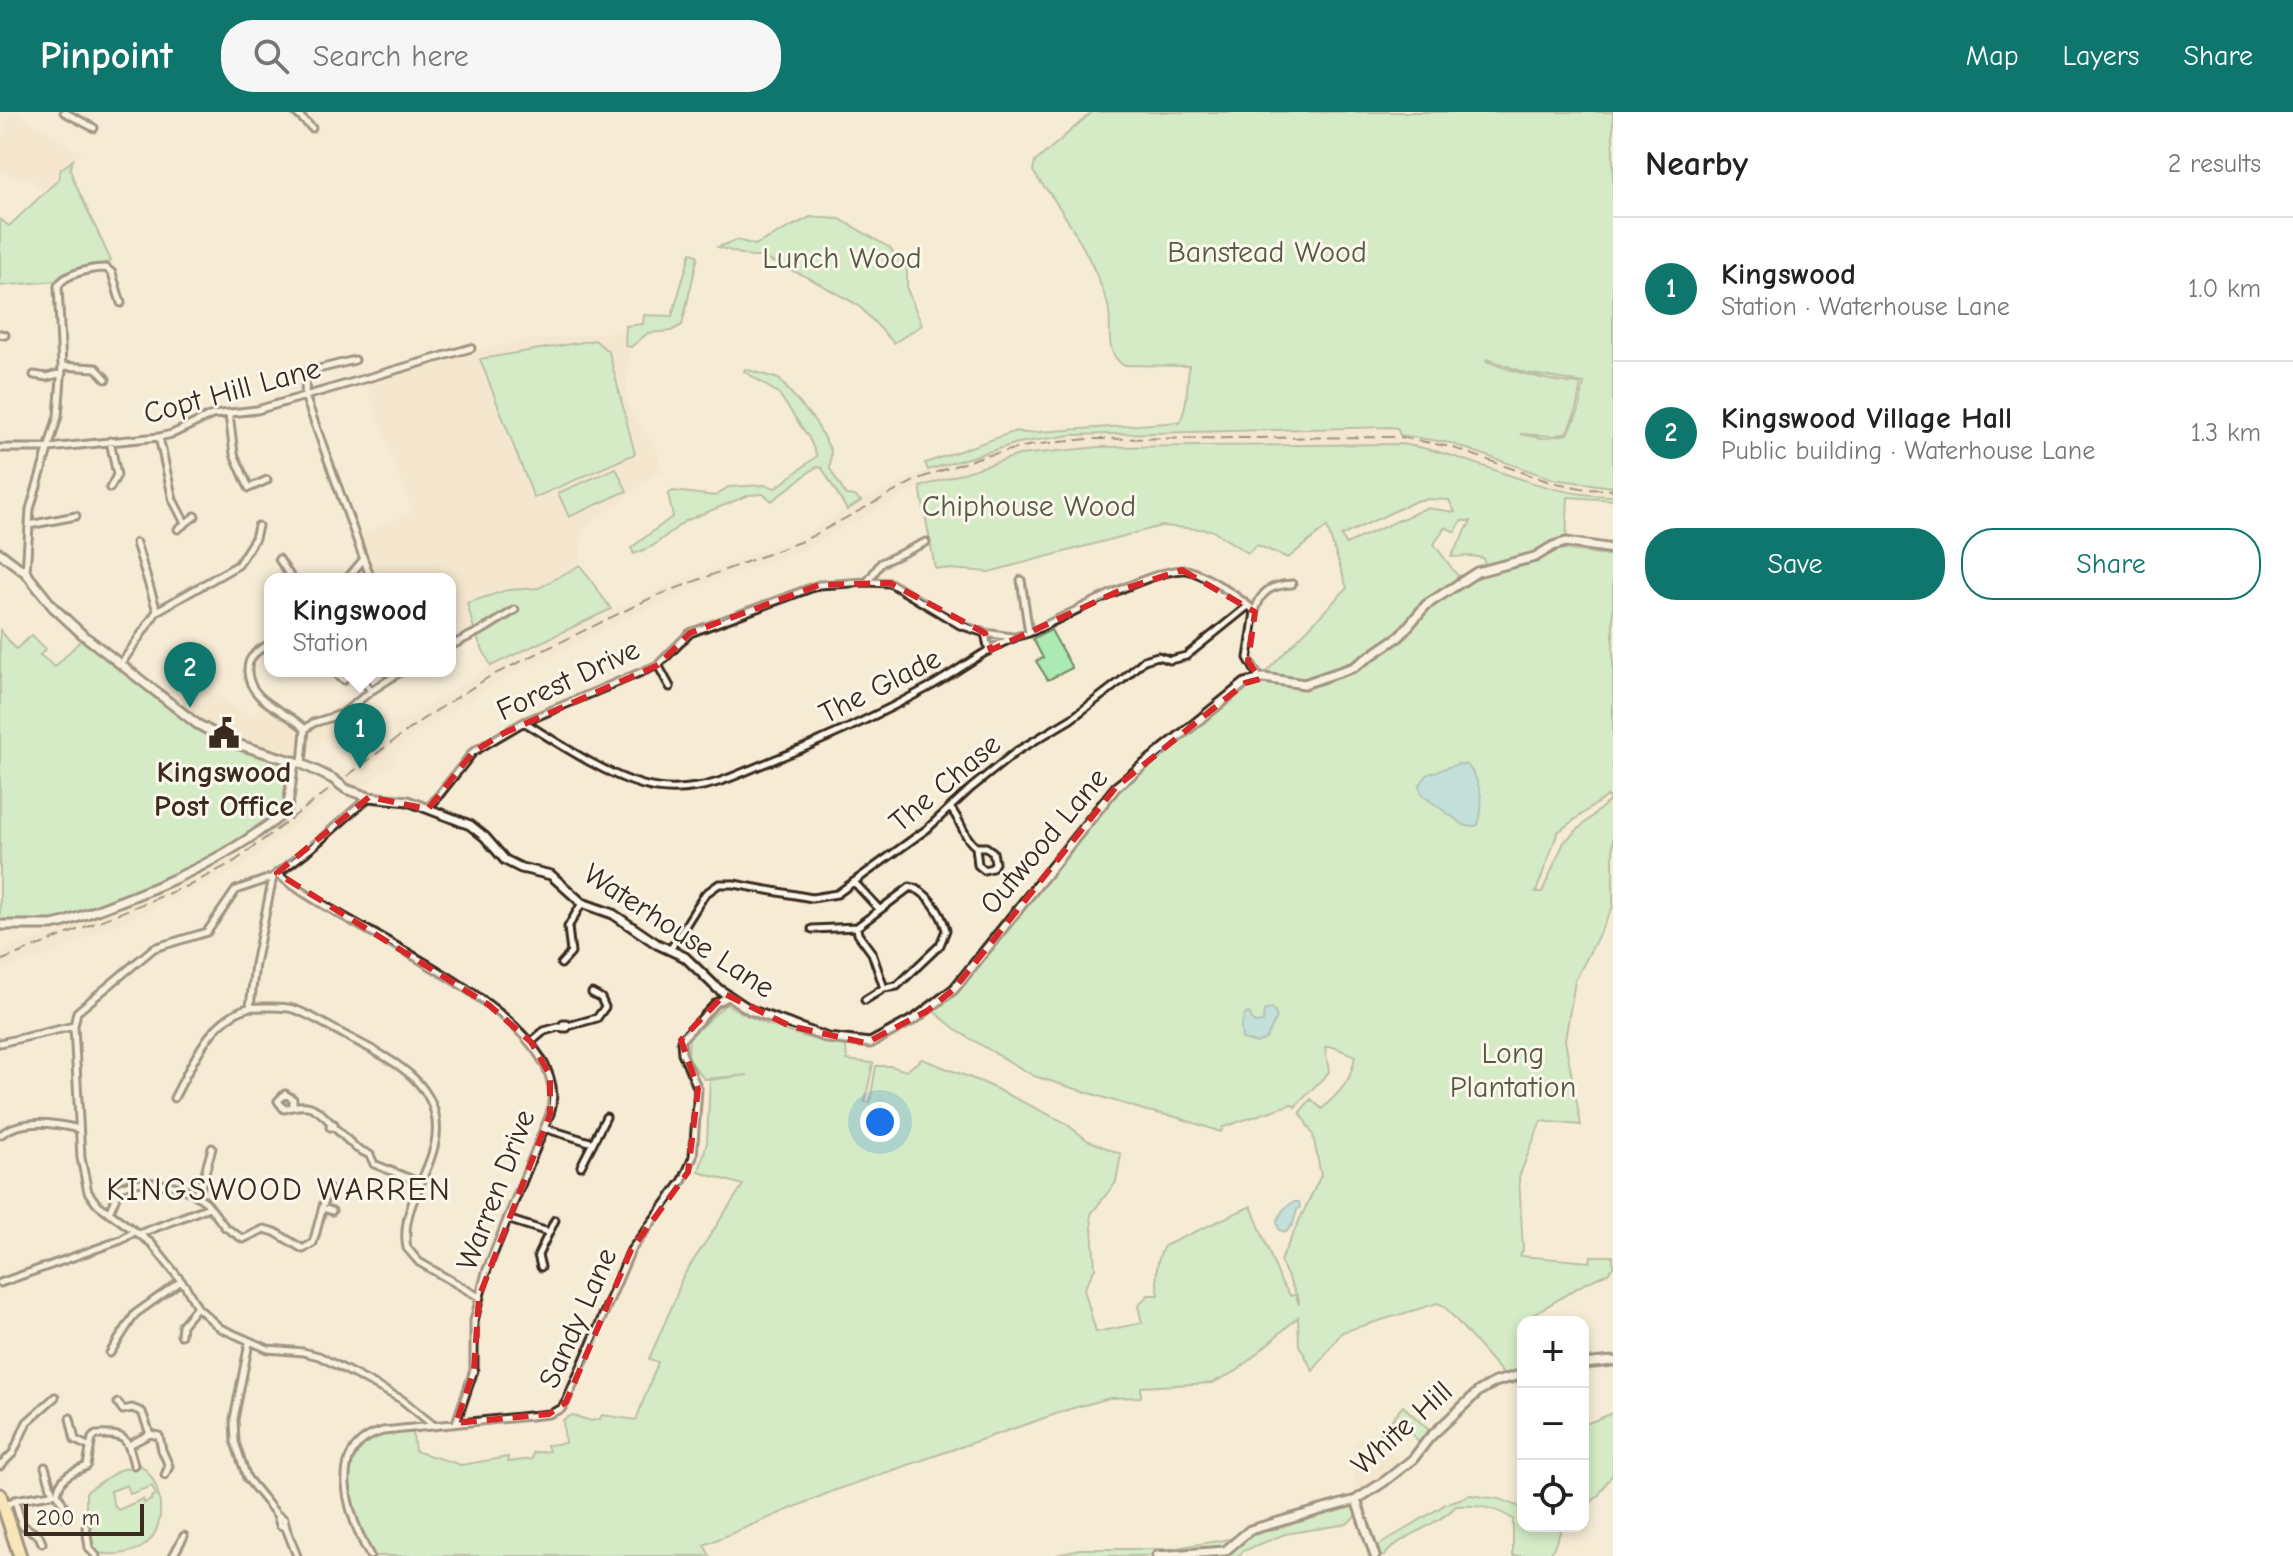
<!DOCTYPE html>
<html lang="en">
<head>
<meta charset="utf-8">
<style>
  body { margin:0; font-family:"Comic Neue",sans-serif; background:#f6f6f6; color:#222 }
  .controls { position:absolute; right:24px; bottom:24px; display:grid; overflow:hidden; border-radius:16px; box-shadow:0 4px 12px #0003 }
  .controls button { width:72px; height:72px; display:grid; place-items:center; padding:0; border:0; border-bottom:2px solid #e0e0e0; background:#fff; color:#222; font:40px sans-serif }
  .scale { position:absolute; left:24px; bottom:20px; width:120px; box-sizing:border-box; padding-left:8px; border:4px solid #3b2a1e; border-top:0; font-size:22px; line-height:28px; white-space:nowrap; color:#3b2a1e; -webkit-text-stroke:6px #fbf7ec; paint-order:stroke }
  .you { position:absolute; left:880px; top:1010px; width:28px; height:28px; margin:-20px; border:6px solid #fff; border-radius:50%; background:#1a73e8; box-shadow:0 0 0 12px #1a73e833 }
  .badge { display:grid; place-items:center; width:52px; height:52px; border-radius:50%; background:#0f766e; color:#fff; font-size:26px; font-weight:700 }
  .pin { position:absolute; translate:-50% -66px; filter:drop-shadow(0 2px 4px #0008) }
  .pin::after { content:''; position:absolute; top:42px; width:28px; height:24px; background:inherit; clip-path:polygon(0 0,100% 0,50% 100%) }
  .popup { position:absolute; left:264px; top:461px; width:192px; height:104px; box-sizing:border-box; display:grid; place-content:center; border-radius:16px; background:#fff; filter:drop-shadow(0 2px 6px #0005); font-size:26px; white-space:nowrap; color:#767676 }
  .popup b { font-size:30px; color:#222 }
  .popup::after { content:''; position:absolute; left:50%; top:100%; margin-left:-16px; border:16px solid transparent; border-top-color:#fff }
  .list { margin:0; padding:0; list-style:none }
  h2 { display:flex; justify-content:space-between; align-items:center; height:104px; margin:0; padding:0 32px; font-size:34px }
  h2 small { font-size:26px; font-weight:400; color:#767676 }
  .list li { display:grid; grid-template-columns:52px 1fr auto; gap:24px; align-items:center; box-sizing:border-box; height:144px; padding:0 32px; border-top:2px solid #e0e0e0 }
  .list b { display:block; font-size:30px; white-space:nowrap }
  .list p { margin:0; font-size:26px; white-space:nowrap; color:#767676 }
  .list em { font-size:26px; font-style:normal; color:#767676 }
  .actions { display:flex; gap:16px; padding:24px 32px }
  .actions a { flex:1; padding:18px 0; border:2px solid #0f766e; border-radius:32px; text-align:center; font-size:28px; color:#0f766e }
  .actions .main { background:#0f766e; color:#fff }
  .icon { flex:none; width:44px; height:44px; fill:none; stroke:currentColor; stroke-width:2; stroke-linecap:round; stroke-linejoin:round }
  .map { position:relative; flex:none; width:1613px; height:1444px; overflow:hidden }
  header { display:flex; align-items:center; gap:48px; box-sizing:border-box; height:112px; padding:0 40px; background:#0f766e; color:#fff }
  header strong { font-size:38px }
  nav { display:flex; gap:44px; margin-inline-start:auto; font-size:28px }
  .search { width:560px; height:72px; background:#f6f6f6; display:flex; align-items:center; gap:20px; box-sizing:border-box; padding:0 28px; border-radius:32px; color:#767676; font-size:30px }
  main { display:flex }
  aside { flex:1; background:#fff }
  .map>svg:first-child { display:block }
  .built { fill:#f2e3c5 }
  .green { fill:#abeab2; stroke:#738a68; stroke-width:2; fill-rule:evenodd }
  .water { fill:#85d6df; stroke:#679192; stroke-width:2 }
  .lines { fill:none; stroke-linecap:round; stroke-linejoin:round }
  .street-casing { stroke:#3b2a1e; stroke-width:11 }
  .secondary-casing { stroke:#3b2a1e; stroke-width:13 }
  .highway-casing { stroke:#3b2a1e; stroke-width:17 }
  .street { stroke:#fbf7ec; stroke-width:5 }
  .secondary { stroke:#fbf7ec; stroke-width:7 }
  .highway { stroke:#fadf96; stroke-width:11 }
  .rail { stroke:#3b2a1e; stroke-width:2; stroke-dasharray:12 6; stroke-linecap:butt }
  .secondary-bridge-casing { stroke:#3b2a1e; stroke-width:13; stroke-linecap:butt }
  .secondary-bridge { stroke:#fbf7ec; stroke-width:7 }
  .marked { fill:none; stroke:#d62828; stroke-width:6; stroke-dasharray:16 10; stroke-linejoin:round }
  .labels { text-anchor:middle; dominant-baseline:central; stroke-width:6; stroke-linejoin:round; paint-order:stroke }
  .park-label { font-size:30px; fill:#575a43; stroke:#fbf7ec }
  .street-label { font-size:30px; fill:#3b2a1e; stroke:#fbf7ec }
  .poi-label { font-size:30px; font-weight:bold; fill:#3b2a1e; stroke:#fbf7ec }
  .neighbourhood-label { font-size:32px; letter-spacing:2px; fill:#3b2a1e; stroke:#fbf7ec }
</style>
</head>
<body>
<header>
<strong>Pinpoint</strong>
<div class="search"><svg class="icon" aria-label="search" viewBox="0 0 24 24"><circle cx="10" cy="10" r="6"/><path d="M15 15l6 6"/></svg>Search here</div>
<nav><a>Map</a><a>Layers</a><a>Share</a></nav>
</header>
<main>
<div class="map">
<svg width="1613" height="1444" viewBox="0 0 1613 1444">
  <rect width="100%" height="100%" fill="#f6ebd5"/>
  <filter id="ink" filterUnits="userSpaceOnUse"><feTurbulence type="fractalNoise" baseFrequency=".0125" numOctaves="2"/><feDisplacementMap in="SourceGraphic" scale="16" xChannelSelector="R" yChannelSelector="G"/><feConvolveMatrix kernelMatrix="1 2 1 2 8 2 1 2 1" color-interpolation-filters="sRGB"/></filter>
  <g filter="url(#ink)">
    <path class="built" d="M9 0H16L82 41 62 57 58 68 42 82 34 70 0 60V29Z
      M626 219 625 234 631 235 626 283 632 302 657 336 663 362 655 363 583 418 580 453 518 499 476 524H464L459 511H450V467H378L359 423 412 399 364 270 457 242 521 229Z
      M1397 316 1400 323 1399 332 1099 335 1019 343 924 374 921 361 1018 331 1072 323Z
      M1407 323 1450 331 1553 367 1613 375V384L1570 381 1445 340 1404 333Z
      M916 362 920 375 807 436 700 474 617 511 503 567 419 619 394 643 397 648 362 677 354 672 348 676 333 663 344 657 349 659 357 653 356 650 396 624 392 610 416 602 491 554 663 475 795 427 861 389Z
      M190 573 220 584 252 606 263 591 302 618 300 647 228 626 199 610 181 593Z
      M350 612 343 616 342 627 323 628 315 631 312 636H308L310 619 319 614Z
      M333 673 338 679 237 758 44 845 0 858V838L59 817 228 745Z
      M1378 1324 1402 1353 1368 1377 1355 1382 1353 1330Z"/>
    <path class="green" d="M1092 0H1613V375L1553 367 1450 331 1400 323 1397 316 1391 315 1072 323 1018 331 928 358 925 351 1016 319 1025 321 1179 310V312C1188 294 1187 273 1189 254L1123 253C1101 238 1115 211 1107 190 1095 154 1076 120 1055 89 1048 78 1039 70 1033 59L1035 50ZM1487 247 1527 261 1584 271 1579 298 1568 322 1542 326 1520 322 1554 324 1567 320 1576 299 1581 272C1548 270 1517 261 1486 249Z
      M73 48 70 57 74 69 111 149 55 169 0 174V107L9 114 58 68 61 57Z
      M810 105 840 107 890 136 907 158V177L922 213 894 231 858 193 807 165 761 145H751L718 135 737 128 755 133Z
      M691 140 698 144 682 213 671 219 648 221 631 235 625 234 626 214 643 212 644 203 672 204Z
      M595 228 609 240 635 342 534 386 480 247Z
      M745 257 779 267 815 309 831 339 830 357 846 383 855 384 861 389 847 398 822 356 816 355 772 389 763 382 749 383 685 409 653 434 634 442 631 436 673 404 668 382 673 379 716 384 728 375 764 373 776 376 817 344 809 326 779 282 744 259Z
      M1401 332C1473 342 1539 385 1613 384V388L1568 385 1566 428 1537 441 1485 454 1483 446 1471 444 1451 445 1471 409H1461L1455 420 1445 415 1434 432 1457 463 1462 465C1449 474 1433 482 1422 493 1411 502 1404 516 1394 526 1368 551 1298 584 1265 561L1347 476 1327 415 1288 446 1257 433 1248 441 1211 418 1161 414 989 460 935 456 920 375 1019 343 1099 335ZM1428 387 1449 388 1455 400 1426 396 1346 432 1341 424 1416 389Z
      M616 356 627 379 569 405 558 381Z
      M1562 437 1613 444V795L1575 869 1565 928 1581 1013 1541 1009 1519 1065 1523 1138 1520 1144 1590 1150 1591 1144H1613V1155L1608 1161 1584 1172 1531 1204 1534 1210H1523V1269L1512 1272 1444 1194 1438 1191 1342 1220 1313 1259 1299 1233 1298 1205 1237 1259 1212 1271 1141 1275V1285L1110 1286 1073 1296 833 1379 704 1433 710 1444H371C355 1415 336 1376 353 1343 357 1335 366 1325 375 1321 386 1317 401 1318 412 1316L415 1339 461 1353 508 1345V1350L532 1347 533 1341 549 1339 547 1333 565 1331 563 1308 572 1303 591 1309 600 1307 602 1303 636 1308 658 1250 649 1247 676 1185 682 1166 743 1073 699 1060 707 1030 710 968 748 963 704 967 688 946 689 926 726 892C761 913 805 927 846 934L847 948 873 951 865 990H870L876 954H891L906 959 922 947 984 971 1064 1010 1087 1028 1121 1042 1116 1070 1091 1102 1095 1156 1084 1177 1096 1220 1142 1211 1138 1194 1148 1183H1159C1155 1166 1155 1150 1164 1134L1251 1094 1281 1170 1291 1184 1295 1182 1299 1193V1188L1280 1149 1321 1063 1313 1023 1300 1000 1311 987 1322 997C1341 978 1351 971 1355 944L1334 935H1325L1329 960 1295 995 1292 992 1223 1015 1221 1020 1176 1005 1147 999 1034 964 959 920 931 897 947 884 1116 675 1245 573 1267 569 1295 575 1310 573 1358 557 1380 544 1408 521 1429 494 1477 462 1535 448ZM1607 684 1610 688 1564 730 1542 780H1536L1558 720Z
      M580 453 611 497 491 554 476 524 467 491 507 478 539 476Z
      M0 518 16 537 32 523 46 537 40 543 55 555 82 527 121 552 197 612 230 630 295 649 286 697 235 736 102 796 52 810 0 811Z
      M1051 518 1072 556 1048 568 1036 549 1043 546 1033 527Z
      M1403 1294 1431 1320 1422 1333 1402 1312H1396L1378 1324Z
      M1613 1301V1361L1598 1384 1583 1397V1313Z
      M140 1353C161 1368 167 1405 151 1427 138 1444 110 1444 92 1440L86 1415V1380L119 1358ZM127 1373 130 1382 152 1374 156 1383 151 1385V1388L144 1391 143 1387 118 1398 113 1392 111 1379Z
      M1470 1383 1499 1387 1523 1396V1414H1563L1550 1444H1513V1407C1495 1395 1477 1393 1456 1394 1438 1414 1394 1426 1385 1444H1375L1376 1435 1446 1392Z
      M1355 1392 1358 1402 1347 1412 1285 1422 1243 1439 1238 1444H1197L1222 1435 1185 1444H1054L1079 1437H1170L1229 1427 1239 1430 1251 1420Z"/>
    <path class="water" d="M1458 652 1467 653C1481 669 1485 693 1478 713L1471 715 1464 713 1422 683 1419 674 1428 662Z
      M1272 896 1277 905 1266 927 1257 931 1242 927 1241 914 1245 902 1249 901 1254 911 1263 910 1264 899Z
      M1293 1090H1299L1300 1095 1297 1098 1293 1112 1286 1120 1279 1118 1277 1109 1283 1098Z"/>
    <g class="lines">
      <defs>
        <path id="street" d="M64 0 94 16
          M295 0 312 16
          M0 222 5 223
          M355 248 306 260 305 284 371 467
          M62 254 96 256 106 267
          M34 263 47 265 62 261
          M229 302 234 342 249 376 267 368
          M159 325 173 388 185 411
          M110 329 117 363 110 376
          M0 336H49L159 325 172 322 212 303 257 298 471 236
          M29 413 76 404
          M178 417 195 404
          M279 447 292 467
          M26 461 30 397 58 304 62 254 58 174C65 161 92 156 106 156L112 161 121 191
          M347 467 362 449
          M1021 468 1029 521
          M868 469 881 451 926 430
          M157 499 238 453 255 426 258 414
          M1255 500 1248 546 1260 567
          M985 521 989 539
          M270 532C257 538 247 545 248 560 250 591 287 598 305 617
          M450 534 486 516 515 498
          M121 552 157 499 136 431
          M658 553 670 575
          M342 559 339 565 344 568 348 563 344 559
          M348 562 360 564 371 579
          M524 610C558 631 604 662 643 673 660 678 680 678 697 675 719 672 741 661 761 653 821 630 877 604 933 573 965 555 995 529 1029 521 1064 506 1152 456 1186 458 1202 460 1244 488 1255 500 1260 479 1271 473 1292 472
          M305 617 313 611 342 602 371 579 402 559
          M302 652 305 617
          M369 685 310 737 273 765 236 778 207 820 154 836 77 900 74 914 81 1046 88 1080 96 1091 151 1131 186 1175 197 1195 220 1216 268 1237 303 1240 319 1244 401 1287 433 1313
          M950 696C962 709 962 724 976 735H986L993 740 995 751 992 756 984 758 978 753 976 735
          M428 697 473 640 524 610 658 553 690 521 819 473 867 470 890 471 960 513 985 521 1012 525
          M277 761C337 816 582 902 550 1002L486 1160 474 1209V1258L456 1311
          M273 765 255 852 250 895C265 896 279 893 293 897 310 902 327 914 343 922 383 944 442 967 436 1024 432 1061 399 1097 407 1136L419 1150 479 1185
          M855 771 879 797
          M857 815 858 822 872 841 884 876
          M812 817 857 815 910 775C927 778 942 802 946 818L940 833 897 874 884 876 865 888
          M670 838 705 782 719 772H734L812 786 837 782 927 717 971 676 1017 639 1071 607 1122 568 1144 548 1158 544 1170 548 1186 544 1248 494
          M561 852 571 841 568 815 582 791
          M563 912H567V916H563Z
          M568 914 597 906 605 895 601 886 592 881
          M531 930 544 919 562 914
          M0 931 74 914
          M174 986C193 951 209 907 250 895
          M293 993V987L285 982 278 989 284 997C307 990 314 993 331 1011L330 1015H334V1012L331 1011
          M334 1015 356 1036 370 1043 374 1052 421 1071
          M544 1016 593 1031
          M0 1023C22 1006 54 1011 79 1017
          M581 1054 606 1005
          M193 1081 206 1090 225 1115 243 1127 264 1117 275 1120 303 1137 313 1131 328 1076
          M323 1096 332 1099
          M109 1101 120 1075 132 1071 146 1070 174 1074 195 1081 201 1075 212 1036
          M507 1107 548 1120
          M139 1122 209 1095
          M541 1155 538 1143 555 1108
          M0 1171 121 1128 134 1120
          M181 1223 182 1213 197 1195
          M249 1231 234 1307 235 1330 247 1366 277 1403 284 1407 286 1416 280 1413 277 1403
          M110 1241 135 1202 181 1169
          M118 1291 123 1298 132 1296 142 1300 150 1322
          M70 1306 75 1328 90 1335
          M129 1333 150 1322 159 1324 162 1338 169 1354 165 1363
          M0 1354 13 1341 27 1310 55 1285
          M45 1355 53 1382
          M57 1381 65 1396 66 1406
          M15 1388 22 1413 39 1424 42 1431
          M5 1394 15 1388 57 1381C62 1362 72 1361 87 1354L92 1326 96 1323C126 1322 127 1325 134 1353
          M86 1415 89 1436 96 1444
          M286 1416 297 1444
          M173 1444 184 1424
          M370 1444C350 1407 322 1335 383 1319L549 1302 561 1297 566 1290 631 1138 683 1068 693 1045 698 977 682 941 681 928 716 891 728 885"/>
        <path id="secondary" d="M0 441 26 461 53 495 82 522 197 612 230 630 302 652 333 667
          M346 677 369 685 408 689 470 713 485 725 505 748 521 756 551 763 582 791 613 802 657 832 685 845 717 876 750 898 828 926 870 931 916 906 954 877 1116 675 1245 571 1264 566 1304 572 1354 555 1400 524 1426 493 1477 460 1535 445 1553 434 1566 430 1613 437
          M0 813H52L65 810C131 786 199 761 257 721 266 714 279 707 286 698 291 690 290 663 295 649
          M1583 1252 1613 1249
          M1356 1388 1375 1444
          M1157 1444 1225 1439 1250 1418 1356 1388 1385 1369 1413 1347 1429 1326 1479 1279 1495 1270 1523 1262"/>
        <path id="highway" d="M0 1383 20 1444"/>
      </defs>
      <use href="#street" class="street-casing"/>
      <use href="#secondary" class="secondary-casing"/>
      <use href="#highway" class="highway-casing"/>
      <use href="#street" class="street"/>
      <use href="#secondary" class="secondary"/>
      <use href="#highway" class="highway"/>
      <path class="rail" d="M0 849 192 772 235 749 420 609 489 565 653 485 805 428 918 367 977 346 1032 333 1088 327 1400 325 1451 335 1547 369 1586 377 1613 378"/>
      <defs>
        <path id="secondary-bridge" d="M333 667 346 677"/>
      </defs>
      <use href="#secondary-bridge" class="secondary-bridge-casing"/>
      <use href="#secondary-bridge" class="secondary-bridge"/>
    </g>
  </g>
  <path d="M0 0H1613V1444H0ZM1182 458 1255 500 1248 549 1260 567 1245 571 1116 675 954 877 927 899 866 931 790 914 725 882 681 928 698 977 688 1060 631 1138 566 1290 549 1302 456 1311 474 1258 479 1185 550 1002V963L531 930 489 893 277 761 369 685 428 697 473 640 504 621 658 553 690 521 819 473 890 471 985 521 991 538 1121 478Z" fill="#f6ebd5" fill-opacity=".55" fill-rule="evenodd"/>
  <path class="marked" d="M1182 458 1255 500 1248 549 1260 567 1245 571 1116 675 954 877 927 899 866 931 790 914 725 882 681 928 698 977 688 1060 631 1138 566 1290 549 1302 456 1311 474 1258 479 1185 550 1002V963L531 930 489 893 277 761 369 685 428 697 473 640 504 621 658 553 690 521 819 473 890 471 985 521 991 538 1121 478Z"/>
  <defs>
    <symbol id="civic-bare" viewBox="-9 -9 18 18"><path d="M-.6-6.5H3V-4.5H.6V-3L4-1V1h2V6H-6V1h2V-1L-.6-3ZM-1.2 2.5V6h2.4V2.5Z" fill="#3b2a1e" stroke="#fbf7ec" stroke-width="2.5" paint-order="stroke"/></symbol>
  </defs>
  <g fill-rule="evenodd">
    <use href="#civic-bare" x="202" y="599" width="44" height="44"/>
  </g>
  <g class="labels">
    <g class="park-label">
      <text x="1267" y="140">Banstead Wood</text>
      <text x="842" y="146">Lunch Wood</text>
      <text x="1029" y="394">Chiphouse Wood</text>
      <text x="1513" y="941">Long<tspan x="1513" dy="34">Plantation</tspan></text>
    </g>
    <g class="street-label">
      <text transform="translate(232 279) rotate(-15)">Copt Hill Lane</text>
      <text transform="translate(568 568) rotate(-25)">Forest Drive</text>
      <text transform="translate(880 574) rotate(-27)">The Glade</text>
      <text transform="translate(945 671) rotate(-40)">The Chase</text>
      <text transform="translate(1044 729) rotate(-50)">Outwood Lane</text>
      <text transform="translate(679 819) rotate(33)">Waterhouse Lane</text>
      <text transform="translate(496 1078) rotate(-69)">Warren Drive</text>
      <text transform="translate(578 1206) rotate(-66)">Sandy Lane</text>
      <text transform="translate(1402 1316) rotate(-42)">White Hill</text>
    </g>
    <g class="poi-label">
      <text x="224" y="660">Kingswood<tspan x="224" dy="34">Post Office</tspan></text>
    </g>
    <g class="neighbourhood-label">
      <text x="279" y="1077">KINGSWOOD WARREN</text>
    </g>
  </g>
</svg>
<div class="controls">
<button>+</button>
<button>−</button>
<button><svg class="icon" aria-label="locate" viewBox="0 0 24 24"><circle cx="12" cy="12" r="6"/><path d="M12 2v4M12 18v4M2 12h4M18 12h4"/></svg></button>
</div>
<div class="scale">200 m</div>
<div class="you"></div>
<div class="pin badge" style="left:360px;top:657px">1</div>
<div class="popup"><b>Kingswood</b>Station</div>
<div class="pin badge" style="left:190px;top:596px">2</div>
</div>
<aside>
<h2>Nearby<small>2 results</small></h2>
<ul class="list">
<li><span class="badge">1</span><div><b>Kingswood</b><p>Station · Waterhouse Lane</p></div><em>1.0 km</em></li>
<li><span class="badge">2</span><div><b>Kingswood Village Hall</b><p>Public building · Waterhouse Lane</p></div><em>1.3 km</em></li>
</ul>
<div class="actions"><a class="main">Save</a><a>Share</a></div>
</aside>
</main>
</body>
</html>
